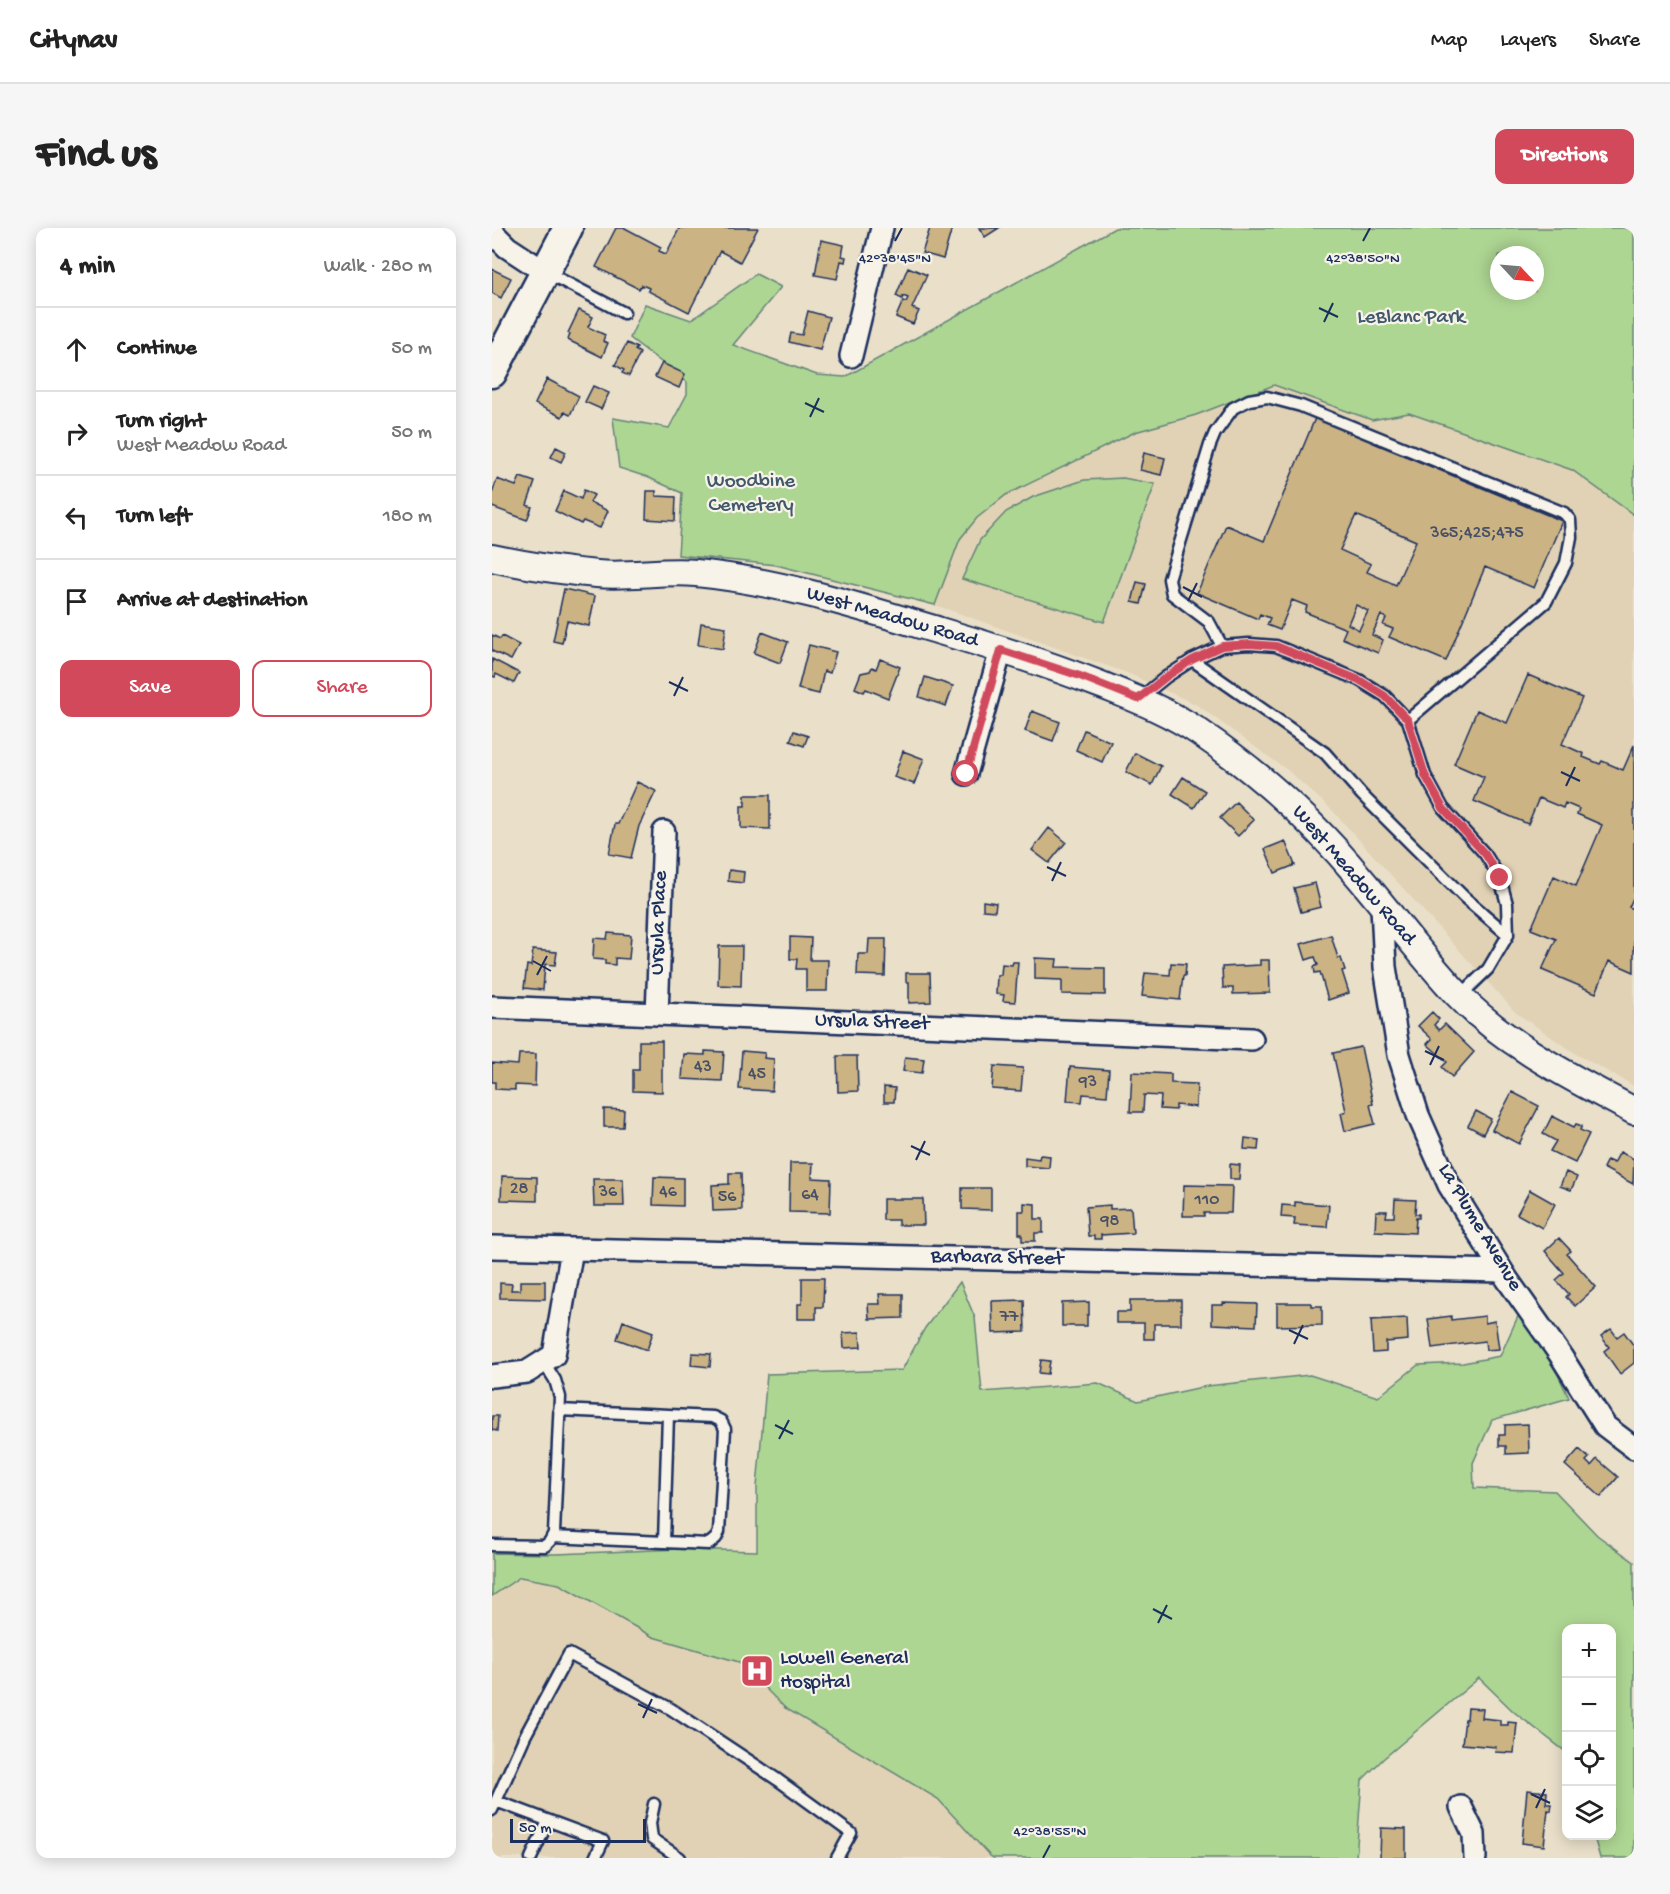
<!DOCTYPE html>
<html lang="en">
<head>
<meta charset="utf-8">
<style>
  body { margin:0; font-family:"Gochi Hand",sans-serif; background:#f6f6f6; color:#222 }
  .controls { position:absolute; right:18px; bottom:18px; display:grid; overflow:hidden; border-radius:12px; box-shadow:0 3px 15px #0003 }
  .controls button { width:54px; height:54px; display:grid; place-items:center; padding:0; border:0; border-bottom:2px solid #e0e0e0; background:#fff; color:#222; font:30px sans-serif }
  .compass { position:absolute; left:998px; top:18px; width:54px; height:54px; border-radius:50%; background:#fff; box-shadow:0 3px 15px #0003; rotate:116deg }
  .scale { position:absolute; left:18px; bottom:15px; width:136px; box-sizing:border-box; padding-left:6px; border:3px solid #1b2f5e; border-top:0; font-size:16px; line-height:21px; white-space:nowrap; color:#1b2f5e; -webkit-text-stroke:4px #f7f3e8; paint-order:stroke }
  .stop { position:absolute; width:18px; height:18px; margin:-14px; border:4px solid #d1495b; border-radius:50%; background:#fff }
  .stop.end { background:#d1495b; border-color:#fff; box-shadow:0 2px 6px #0008 }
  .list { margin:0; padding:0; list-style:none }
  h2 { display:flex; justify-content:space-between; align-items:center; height:78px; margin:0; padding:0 24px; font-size:26px }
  h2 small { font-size:20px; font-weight:400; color:#767676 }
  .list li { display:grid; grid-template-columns:39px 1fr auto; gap:18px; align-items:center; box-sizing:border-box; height:84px; padding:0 24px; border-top:2px solid #e0e0e0 }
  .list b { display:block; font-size:22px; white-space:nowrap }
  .list p { margin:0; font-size:20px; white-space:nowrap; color:#767676 }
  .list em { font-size:20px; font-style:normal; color:#767676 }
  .actions { display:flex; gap:12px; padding:18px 24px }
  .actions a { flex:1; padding:14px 0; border:2px solid #d1495b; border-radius:12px; text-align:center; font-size:21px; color:#d1495b }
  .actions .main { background:#d1495b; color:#fff }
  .icon { flex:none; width:33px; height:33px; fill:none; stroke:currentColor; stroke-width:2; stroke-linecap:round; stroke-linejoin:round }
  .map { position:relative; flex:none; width:1142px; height:1630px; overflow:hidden; border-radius:12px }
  header { display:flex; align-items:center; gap:36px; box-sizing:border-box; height:84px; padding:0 30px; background:#fff; border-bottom:2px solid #e0e0e0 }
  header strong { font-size:28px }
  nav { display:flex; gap:33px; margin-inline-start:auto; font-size:21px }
  .intro { display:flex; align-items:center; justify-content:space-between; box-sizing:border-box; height:144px; padding:0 36px }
  h1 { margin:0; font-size:42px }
  .button { padding:15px 27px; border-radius:12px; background:#d1495b; color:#fff; font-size:21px; font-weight:700 }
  main { display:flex; gap:36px; padding:0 36px }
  aside { flex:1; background:#fff; border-radius:12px; box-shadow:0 3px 15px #0003 }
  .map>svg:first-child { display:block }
  .built { fill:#e1d2b5 }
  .green { fill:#aed693; stroke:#648278; stroke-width:1.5; fill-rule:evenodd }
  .building { fill:#ccb383; stroke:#1b2f5e; stroke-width:1.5; fill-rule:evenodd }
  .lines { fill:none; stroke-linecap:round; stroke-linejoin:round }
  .service-casing { stroke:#1b2f5e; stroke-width:15 }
  .minor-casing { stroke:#1b2f5e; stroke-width:26 }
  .tertiary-casing { stroke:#1b2f5e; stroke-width:30 }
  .secondary-casing { stroke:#1b2f5e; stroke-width:33 }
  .service { stroke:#f7f3e8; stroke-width:10 }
  .minor { stroke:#f7f3e8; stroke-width:21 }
  .tertiary { stroke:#f7f3e8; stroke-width:26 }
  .secondary { stroke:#f7f3e8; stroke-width:28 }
  .route { stroke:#d1495b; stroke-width:8 }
  .ticks { fill:none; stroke:#1b2f5e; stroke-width:2 }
  .labels { text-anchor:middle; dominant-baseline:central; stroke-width:4.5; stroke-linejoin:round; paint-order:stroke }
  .number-label { font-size:18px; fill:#475067 }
  .park-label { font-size:21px; fill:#40596b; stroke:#f7f3e8 }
  .street-label { font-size:21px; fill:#1b2f5e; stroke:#f7f3e8 }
  .poi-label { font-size:21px; fill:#1b2f5e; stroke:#f7f3e8; text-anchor:start }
  .ticks-label { font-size:15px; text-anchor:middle; fill:#1b2f5e; stroke:#f7f3e8; stroke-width:4.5; stroke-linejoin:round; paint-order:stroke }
</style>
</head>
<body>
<header>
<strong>Citynav</strong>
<nav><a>Map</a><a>Layers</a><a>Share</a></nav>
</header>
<div class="intro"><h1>Find us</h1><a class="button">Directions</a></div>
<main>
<aside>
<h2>4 min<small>Walk · 280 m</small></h2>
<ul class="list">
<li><svg class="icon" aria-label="ahead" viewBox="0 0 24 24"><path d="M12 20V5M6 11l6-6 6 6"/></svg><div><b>Continue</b></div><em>50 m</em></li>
<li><svg class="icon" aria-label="right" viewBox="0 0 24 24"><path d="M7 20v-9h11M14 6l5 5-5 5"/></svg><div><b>Turn right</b><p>West Meadow Road</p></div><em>50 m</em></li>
<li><svg class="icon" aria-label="left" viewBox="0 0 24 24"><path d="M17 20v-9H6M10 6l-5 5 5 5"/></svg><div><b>Turn left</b></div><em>180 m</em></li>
<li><svg class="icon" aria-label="arrive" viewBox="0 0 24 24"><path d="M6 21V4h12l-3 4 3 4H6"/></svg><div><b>Arrive at destination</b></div></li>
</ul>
<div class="actions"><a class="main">Save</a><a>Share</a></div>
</aside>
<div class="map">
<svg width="1142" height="1630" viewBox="0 0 1142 1630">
  <rect width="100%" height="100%" fill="#eae0ca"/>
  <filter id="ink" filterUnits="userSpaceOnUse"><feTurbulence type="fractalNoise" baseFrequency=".0167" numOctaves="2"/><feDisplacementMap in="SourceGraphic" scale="12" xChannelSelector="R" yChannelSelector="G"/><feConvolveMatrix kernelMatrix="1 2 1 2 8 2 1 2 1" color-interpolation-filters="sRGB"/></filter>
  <g filter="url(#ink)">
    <path class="built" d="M792 144 963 200 1080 242 1142 287V858L1084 826 1023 784 840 582 795 542 705 477 635 445 443 377 468 311 539 225Z
      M0 1330 791 1630H0Z"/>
    <path class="green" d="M623 0H1142V287L1080 242 917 185 880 192 782 157 704 187 643 204 514 267 485 290 468 311 443 377 284 337 186 327 190 265 155 249 127 240 121 190 177 200 195 166V154L138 110 153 76 199 92 264 46 289 59 241 117 325 147 353 149ZM1007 27H1043V63H1007Z
      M631 250 663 256 612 394 470 351 488 312 514 284 541 269 592 252Z
      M468 1054 483 1090 490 1164 606 1155 646 1173 715 1158 818 1147 886 1169 926 1137 971 1135 1008 1128 1032 1075 1077 1170 1000 1192 981 1235 982 1260 1063 1263 1105 1307 1142 1334V1630H1108L1102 1609V1608H1120V1400H1074V1524L1022 1484 987 1450 891 1531 870 1552 864 1630H501L497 1627 446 1571 293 1480 247 1434 161 1409 67 1356 28 1349 0 1368V1325L64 1326 188 1321 265 1323V1259L275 1146 410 1142 433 1100Z"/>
    <path class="building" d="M124 0H133L169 19 167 23 174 26 187 1 185 0H266L248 34 228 23 197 84 156 63 157 60 150 57 147 61 104 39Z
      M438 0H460L451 31 430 25Z
      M487 0H507L493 9Z
      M329 12 352 17 350 28 354 29 353 34 349 33 345 51 323 47Z
      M416 39 435 47 420 80 427 83 421 96 404 89 411 73 414 74 416 70 411 68 410 71 404 68Z
      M0 41 19 50 9 70 0 65Z
      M87 82 101 89 96 99 113 107 111 113 116 115 110 129 76 112 78 106 76 105Z
      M316 83 337 89 328 122 297 114 299 105 310 107Z
      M135 115 145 120 143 122 148 125 137 148 130 145 132 142 123 137Z
      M170 135 193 146 187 160 163 149Z
      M55 151 87 168 78 187 72 184 70 189 43 176Z
      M101 158 117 165 109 181 93 174Z
      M824 188 883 212 882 215 1070 293 1042 360 993 339 954 433 897 409 901 401 891 397 894 390 889 387 880 407 891 412 886 425 850 410 854 401 813 384 815 378 800 372 788 402 775 397 778 390 768 386 766 391 705 365 734 297 772 313ZM864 287 924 313 904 357 875 344 879 336 848 322ZM864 377 876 383 867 402 856 396Z
      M64 219 74 224 69 234 59 229Z
      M652 225 673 230 669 247 648 242Z
      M28 249 43 254 35 277 40 279 35 292 0 279V266L5 251 24 258Z
      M92 262 102 267 98 274 116 283 108 300 91 293 89 296 63 283 72 263 89 271Z
      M155 263H164V268L184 269 183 293 154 291Z
      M645 354 654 356 649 376 640 374Z
      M72 361 103 368 97 398 75 393 70 415 61 413Z
      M209 395 234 399 231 421 206 417Z
      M270 404 296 414 288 435 262 425Z
      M0 407 8 411 10 408 27 417 19 432 0 423Z
      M317 417 344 424 338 445 332 443 327 466 306 461Z
      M0 431 27 445 22 455 4 446 3 449 0 448Z
      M388 431 408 439 396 470 374 461 372 464 363 460 369 445 378 443 380 439 384 441Z
      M1036 447 1090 470 1070 516 1092 526 1091 529 1108 536 1110 533 1131 542 1142 517V668L1137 679 1142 681V744L1117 733 1104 765 1050 742 1064 711 1039 701 1062 648 1084 658 1110 597 1085 586 1087 581 1073 575 1071 580 1047 570 1036 596 982 573 992 549 962 536 985 482 1015 495Z
      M433 449 461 458 454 478 427 469Z
      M540 483 568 494 561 513 533 503Z
      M592 502 619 514 610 534 584 522Z
      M302 503 316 508 312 518 298 513Z
      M411 523 432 531 422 556 402 549Z
      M643 525 669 538 660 557 634 544Z
      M691 549 713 563 702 580 680 566Z
      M145 554 164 563 147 598 139 630 117 626 123 596H126Z
      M253 567H278V601L249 600V578H253Z
      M744 574 762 592 746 608 728 590Z
      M557 600 574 614 557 635 540 622Z
      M793 613 803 637 783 645 773 621Z
      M237 642 252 644 251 655 236 653Z
      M823 655 829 679 809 684 802 660Z
      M491 673 504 675 503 683 491 682Z
      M116 705 139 707 137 731 123 730V737L113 736V732L101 731 102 710 115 711Z
      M839 707 846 730H849L853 742 850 743 857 765 836 772 828 744 823 745 822 739 826 737 823 729 814 732 809 716Z
      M298 709 319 710 318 732H336L335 763H314V741H304L305 731H298Z
      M377 711H394L393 748 365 747 366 726H376Z
      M227 718H250L249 758 226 757Z
      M41 722 65 724 63 737 53 736 51 762 32 760 35 737 39 738Z
      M543 730 565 731 564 739 613 740V767L570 766V752L543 751Z
      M768 732H777L778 765 741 766V760H731L730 739 768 737Z
      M521 734H526L523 774 511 773 512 767 504 766 505 747H509L510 736 520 737Z
      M679 735 694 736 693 748H691L688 772 650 768 653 745 678 747Z
      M414 745H438L439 774 417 775V754H414Z
      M940 784 947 791 942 797 947 802 953 796 982 824 960 849 950 839 955 834 935 816 940 811 926 798Z
      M147 813H170V864L141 863V842H147Z
      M869 819 881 876 878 877 883 896 853 903 849 885 854 883 841 825Z
      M213 823 232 824 230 853 190 851 192 826 213 827Z
      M250 823 273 825 272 830 282 831 280 863 247 861Z
      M27 826H44L43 858 23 857V862L3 861V854H0V835L26 837Z
      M345 828H365L366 863 346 864Z
      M413 829 432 831 430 845 411 843Z
      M502 838 531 840 529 863 500 861Z
      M578 839 617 842 615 868 591 866 590 874 575 873Z
      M640 844 679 846V855L705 856 704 879 684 877V882L668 881 669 868 652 867 651 884H638Z
      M392 859 403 860 402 874H392Z
      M1020 864 1047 878 1027 916 1000 902Z
      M112 881 132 882 131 899H112Z
      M984 883 999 891 991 906 976 898Z
      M1060 888 1082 899 1084 896 1090 898 1088 902 1097 906 1083 935 1058 923 1064 913 1051 906Z
      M753 910 767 912 766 922 752 921Z
      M1128 924 1142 931 1141 956 1111 940 1115 932 1122 935Z
      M548 927 558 928 557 940 533 938V929L547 931Z
      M298 935H321L320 950 339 951 338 985 297 984Z
      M738 936 748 937 747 951H738Z
      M1074 944 1085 949 1079 962 1068 958Z
      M237 945H249L250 982 221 983 220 957 237 956Z
      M10 948 45 949V973L9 972Z
      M162 949 191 950V978L161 977Z
      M101 951H131L132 978H102Z
      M692 957 740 958 739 985H712V988H691Z
      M470 960H499V982L470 981Z
      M1038 962 1063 976 1050 1000 1025 986Z
      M391 971H431L432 997H406V992H391Z
      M903 971 924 972 923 986H927V990H924L923 1005 883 1003 884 983H895L894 989H902Z
      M803 974 837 977 835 999 802 997 803 990 789 989 790 977 803 978Z
      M532 975 543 976V991H551V1005H543V1013H530V1006H527V983H532Z
      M618 977V981L639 980 641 1005 609 1007V1011H602V1008H596L594 979Z
      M1067 1010 1079 1023 1075 1026 1104 1059 1083 1078 1074 1069 1077 1066 1064 1052 1072 1045 1053 1023Z
      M310 1050H332L331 1079H324V1091H306V1076H310Z
      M28 1053H53V1071L8 1070V1055L20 1056 19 1062H28Z
      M387 1066H411V1090L377 1091 376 1076H388Z
      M532 1072 533 1104 501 1105 500 1073Z
      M638 1072H689V1096H662V1111H652V1095H624V1084H638Z
      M597 1074V1087H595V1098H570V1075Z
      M731 1075 765 1076 764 1098 720 1096V1077H731Z
      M785 1075H819V1078H830V1097L785 1098Z
      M959 1088V1092L993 1088V1095L1003 1093 1007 1121 994 1122 993 1113 940 1120 936 1091Z
      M915 1090 916 1112 894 1114V1124L881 1125 879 1092Z
      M131 1093 161 1104 155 1122 125 1111Z
      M1119 1101 1125 1109 1132 1104 1142 1118V1135L1128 1146 1112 1123 1117 1119 1109 1108Z
      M368 1104 369 1119 352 1120 351 1105Z
      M200 1125 219 1126 218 1139 199 1137Z
      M549 1132 558 1133 556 1146 547 1145Z
      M0 1188H6L5 1203 0 1202Z
      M1036 1196 1037 1225 1014 1226V1218H1007V1207H1013V1197Z
      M1087 1221 1097 1230 1094 1233 1099 1238 1105 1231 1126 1249 1109 1269 1073 1237Z
      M976 1480 991 1481 990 1490 1008 1492V1497H1016V1494L1025 1495 1022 1525 1003 1524 1004 1519 970 1516 973 1491H975Z
      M1035 1562 1055 1564 1054 1576H1060L1059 1583 1056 1582 1052 1618 1030 1615Z
      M889 1600 914 1601V1630H888Z"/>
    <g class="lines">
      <defs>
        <path id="service" d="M54 44 132 85
          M730 418 717 394 680 366 677 351 718 217 723 205 741 180 757 172 775 169 809 178 1072 285 1078 292 1079 309 1074 335 1054 374 916 492
          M700 432 833 525 870 567 972 669 1016 707
          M647 471 674 449 700 432 730 418 757 416 784 418 867 452 893 468 916 492 933 547 951 580 993 626 1008 650 1015 676 1016 707 996 741 968 768
          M60 1309 217 1316 224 1310 227 1304 233 1201 229 1193 221 1189 67 1182
          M172 1314 176 1187
          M0 1317 53 1318 58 1313 62 1305 68 1169 63 1152 51 1133
          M4 1573 111 1613 103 1630
          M162 1576 158 1595 160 1611 188 1630
          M0 1582 33 1508 77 1426 179 1481 286 1552 359 1605 345 1630
          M39 1630 56 1593"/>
        <path id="minor" d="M0 4 15 19 53 44
          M359 128 390 0
          M474 546 509 422
          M890 678 893 739 907 827 926 887 957 957 1015 1051 1067 1125 1113 1198 1142 1220
          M0 779 760 811
          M165 786 172 604
          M0 1019 1010 1043
          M0 1148 35 1144 62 1127 80 1021
          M969 1579 982 1606 983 1630"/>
        <path id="tertiary" d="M0 330C33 337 71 343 105 346 137 349 171 342 204 345 287 353 369 379 448 403 503 419 558 437 612 458 644 471 678 484 707 504 767 545 822 594 868 650 901 689 931 730 966 767 1015 818 1081 850 1142 883"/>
        <path id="secondary" d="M0 145 76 0"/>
      </defs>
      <use href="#service" class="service-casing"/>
      <use href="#minor" class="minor-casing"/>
      <use href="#tertiary" class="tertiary-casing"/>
      <use href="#secondary" class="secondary-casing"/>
      <use href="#service" class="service"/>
      <use href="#minor" class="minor"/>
      <use href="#tertiary" class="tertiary"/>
      <use href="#secondary" class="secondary"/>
    </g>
  </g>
  <g class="lines" filter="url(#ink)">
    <path class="route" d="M474 546 509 422 588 448 646 471 674 449 700 432 730 418 757 416 784 418 867 452 893 468 916 492 933 547 951 580 993 626 1008 650"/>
  </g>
  <path class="ticks" d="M403 13 410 0M871 13 878 0M827 80 846 89M832 94 841 75M313 175 332 184M318 189 327 170M691 359 710 369M696 373 705 355M177 454 196 463M182 468 191 449M1069 544 1088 553M1074 558 1083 539M555 639 574 648M560 653 569 634M41 733 59 743M45 747 55 728M933 823 952 832M938 837 947 818M419 918 438 927M424 932 433 913M797 1102 816 1111M802 1116 811 1097M283 1197 301 1206M287 1211 297 1192M661 1381 680 1391M666 1395 675 1377M146 1476 165 1485M151 1490 160 1471M1039 1566 1058 1575M1044 1580 1053 1561M551 1630 558 1617"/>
  <defs>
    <symbol id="hospital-square" viewBox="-11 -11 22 22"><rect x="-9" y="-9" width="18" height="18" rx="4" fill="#d1495b" stroke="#f7f3e8"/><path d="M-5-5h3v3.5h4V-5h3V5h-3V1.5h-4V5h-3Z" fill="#fff"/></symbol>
  </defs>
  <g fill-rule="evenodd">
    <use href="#hospital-square" x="246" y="1424" width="38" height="38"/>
  </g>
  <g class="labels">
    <g class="number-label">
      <text x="985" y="305">365;425;475</text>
      <text x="211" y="839">43</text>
      <text x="265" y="846">45</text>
      <text x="596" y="854">93</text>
      <text x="27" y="961">28</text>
      <text x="116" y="964">36</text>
      <text x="176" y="964">46</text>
      <text x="318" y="967">64</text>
      <text x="235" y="969">56</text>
      <text x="715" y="972">110</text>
      <text x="618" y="993">98</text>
      <text x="517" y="1089">77</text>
    </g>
    <g class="park-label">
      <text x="919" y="90">LeBlanc Park</text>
      <text x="259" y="254">Woodbine<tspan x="259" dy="24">Cemetery</tspan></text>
    </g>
    <g class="street-label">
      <text transform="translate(400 390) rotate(16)">West Meadow Road</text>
      <text transform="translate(861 648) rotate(49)">West Meadow Road</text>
      <text transform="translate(168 695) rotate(-88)">Ursula Place</text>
      <text transform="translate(380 795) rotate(2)">Ursula Street</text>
      <text transform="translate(987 1000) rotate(59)">La Plume Avenue</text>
      <text transform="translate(505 1031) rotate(1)">Barbara Street</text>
    </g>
    <g class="poi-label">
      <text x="288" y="1431">Lowell General<tspan x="288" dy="24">Hospital</tspan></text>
    </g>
  </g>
  <g class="ticks-label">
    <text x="871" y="34">42°38'50"N</text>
    <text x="403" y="34">42°38'45"N</text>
    <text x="558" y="1607">42°38'55"N</text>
  </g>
</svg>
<div class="controls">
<button>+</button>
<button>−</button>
<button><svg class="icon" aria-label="locate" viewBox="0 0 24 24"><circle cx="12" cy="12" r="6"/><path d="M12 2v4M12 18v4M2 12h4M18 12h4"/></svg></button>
<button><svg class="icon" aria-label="layers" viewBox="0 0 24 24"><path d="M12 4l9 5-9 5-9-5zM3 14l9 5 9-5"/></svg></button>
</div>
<svg class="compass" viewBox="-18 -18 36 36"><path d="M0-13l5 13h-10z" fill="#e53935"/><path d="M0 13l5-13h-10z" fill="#767676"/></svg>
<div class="scale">50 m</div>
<div class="stop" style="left:474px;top:546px"></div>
<div class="stop end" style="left:1008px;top:650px"></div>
</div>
</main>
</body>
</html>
